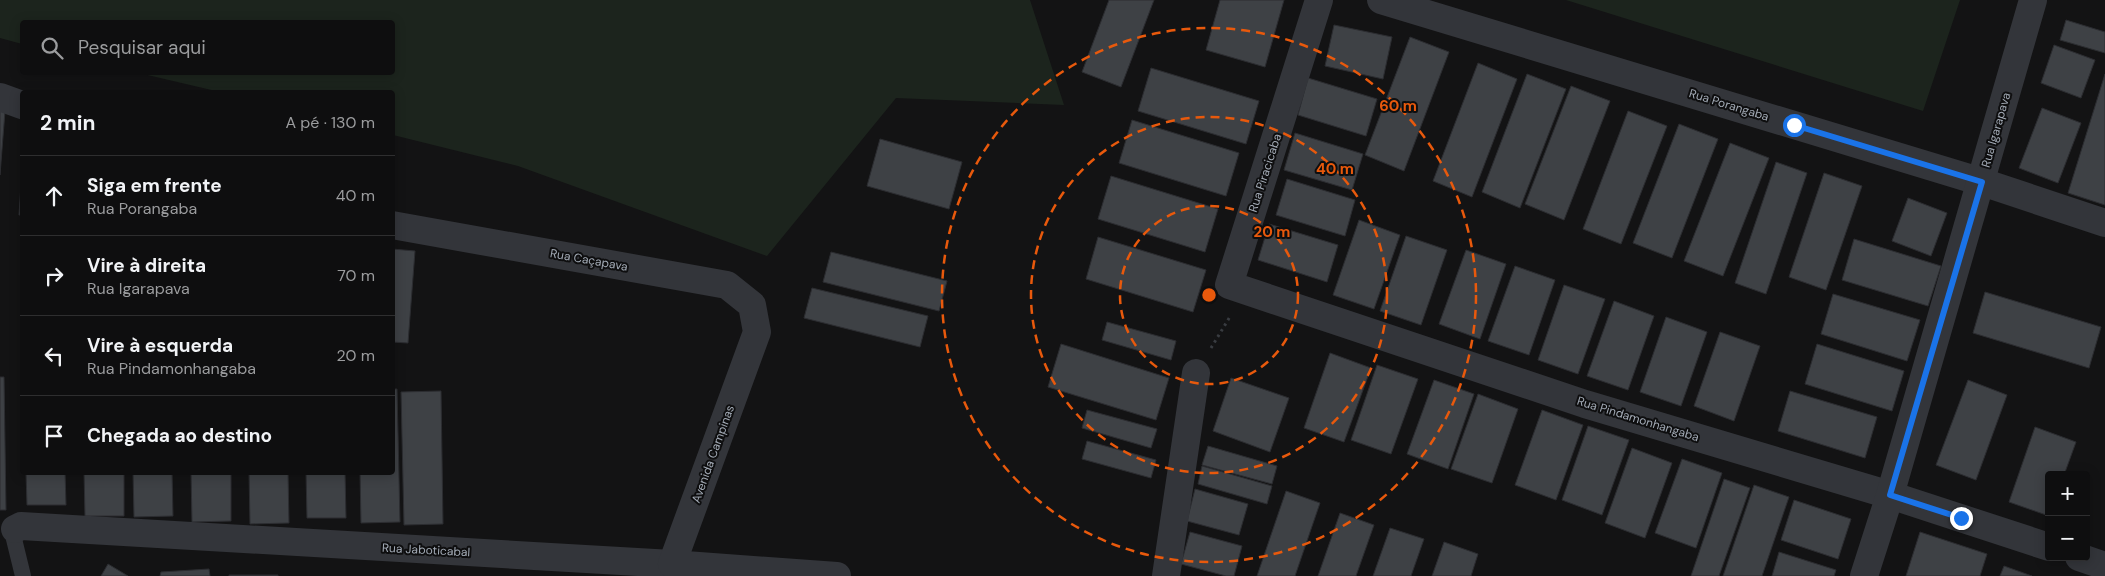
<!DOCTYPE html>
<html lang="pt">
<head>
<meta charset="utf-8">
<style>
  body { margin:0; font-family:"DM Sans",sans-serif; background:#1c1c1d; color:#f1f3f6 }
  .controls { position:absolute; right:15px; bottom:15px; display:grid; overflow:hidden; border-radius:5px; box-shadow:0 2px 12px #0003 }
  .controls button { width:45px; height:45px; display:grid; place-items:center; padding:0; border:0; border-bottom:1px solid #2e2e2f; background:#0e0e0f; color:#f1f3f6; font:25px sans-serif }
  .stop { position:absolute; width:15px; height:15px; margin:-11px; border:4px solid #1a73e8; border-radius:50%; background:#fff }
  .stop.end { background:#1a73e8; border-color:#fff; box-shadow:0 1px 5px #0008 }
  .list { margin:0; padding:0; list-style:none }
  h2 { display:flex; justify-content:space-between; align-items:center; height:65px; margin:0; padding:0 20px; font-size:21px }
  h2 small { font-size:16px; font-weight:400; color:#9b9c9e }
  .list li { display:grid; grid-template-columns:32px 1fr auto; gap:15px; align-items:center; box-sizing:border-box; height:80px; padding:0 20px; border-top:1px solid #2e2e2f }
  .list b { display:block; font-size:19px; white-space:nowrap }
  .list p { margin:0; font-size:16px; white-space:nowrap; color:#9b9c9e }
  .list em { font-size:16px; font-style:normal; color:#9b9c9e }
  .icon { flex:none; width:28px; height:28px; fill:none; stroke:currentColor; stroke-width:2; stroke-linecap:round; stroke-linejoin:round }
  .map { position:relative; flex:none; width:2105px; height:576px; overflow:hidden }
  .search { position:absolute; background:#0e0e0f; box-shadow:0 2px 12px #0003; left:20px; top:20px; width:375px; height:55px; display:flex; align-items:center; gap:12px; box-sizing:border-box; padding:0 18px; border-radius:5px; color:#9b9c9e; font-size:19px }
  .panel { position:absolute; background:#0e0e0f; box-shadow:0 2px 12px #0003; left:20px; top:90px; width:375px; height:385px; border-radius:5px }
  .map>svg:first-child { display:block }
  .green { fill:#1c241d }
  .building { fill:#3e4145; stroke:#2c2d31 }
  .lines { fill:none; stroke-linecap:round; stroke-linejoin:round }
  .path { stroke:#393c41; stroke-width:3; stroke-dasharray:2.5 4; stroke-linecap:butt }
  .service { stroke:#33353a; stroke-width:16 }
  .minor { stroke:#33353a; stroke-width:28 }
  .tertiary { stroke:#33353a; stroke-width:28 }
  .route { stroke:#1a73e8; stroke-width:6 }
  .ring { fill:none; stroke:#e8590c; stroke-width:2.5; stroke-dasharray:9 6 }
  .labels { text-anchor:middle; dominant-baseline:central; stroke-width:4; stroke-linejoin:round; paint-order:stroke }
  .street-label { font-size:12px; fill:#a3abb6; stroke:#0e0e0f }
  .centre { fill:#e8590c; stroke:#0e0e0f; stroke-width:2.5 }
  .ring-label { font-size:15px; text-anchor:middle; font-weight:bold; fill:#e8590c; stroke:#0e0e0f; stroke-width:4; stroke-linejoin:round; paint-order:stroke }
</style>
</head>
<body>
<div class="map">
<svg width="2105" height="576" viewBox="0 0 2105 576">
  <rect width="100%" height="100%" fill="#131314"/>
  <path class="green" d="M0 0H1030L1064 105 896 98 767 256 518 166 393 135 392 92H220L139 73 392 72V22H22V44L0 38Z
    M1566 0H1960L1923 111Z"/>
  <path class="building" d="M1109 0H1154L1121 87 1082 72Z
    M1220 0H1284L1265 67 1206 50Z
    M2066 20 2105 32V53L2060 40Z
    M1334 25 1392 37 1383 79 1325 66Z
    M1410 37 1449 52 1404 171 1365 155Z
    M2054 45 2095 60 2081 98 2041 83Z
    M1478 63 1517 79 1472 197 1433 181Z
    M1151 68 1259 101 1246 144 1138 111Z
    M1527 74 1566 89 1520 208 1482 192Z
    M2105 74V205L2068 193Z
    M1308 78 1377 99 1366 136 1298 115Z
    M1571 86 1610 101 1564 220 1525 204Z
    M2042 108 2081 123 2058 183 2019 168Z
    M0 111H5L0 175Z
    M1628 111 1667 126 1621 244 1583 229Z
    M1132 120 1239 153 1226 196 1119 163Z
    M1679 124 1718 139 1672 258 1633 243Z
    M1295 133 1363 154 1352 190 1284 170Z
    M880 139 962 162 949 209 867 186Z
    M1730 143 1769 158 1723 276 1684 261Z
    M1776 162 1807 173 1766 294 1735 283Z
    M22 169V215H19Z
    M1824 173 1862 186 1826 290 1789 277Z
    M1111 176 1218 209 1205 252 1098 219Z
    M1287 179 1355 200 1345 236 1276 215Z
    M1908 198 1947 213 1931 256 1892 241Z
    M1359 220 1400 235 1374 309 1333 295Z
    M1269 224 1338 245 1327 282 1258 260Z
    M1406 236 1447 250 1421 325 1380 311Z
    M1098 237 1206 270 1193 312 1086 279Z
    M1854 239 1941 266 1928 306 1842 280Z
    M392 249 415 251 408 343 392 342Z
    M1466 250 1506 264 1480 339 1439 324Z
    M831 252 947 281 939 311 823 282Z
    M1515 266 1555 280 1529 355 1488 341Z
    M1564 285 1605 299 1578 374 1538 360Z
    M812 288 928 316 920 347 804 318Z
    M1985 292 2101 327 2089 368 1973 333Z
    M1833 294 1920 320 1907 361 1821 334Z
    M1614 301 1654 316 1628 390 1587 376Z
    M1666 317 1707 332 1681 406 1640 392Z
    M1107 322 1176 341 1171 360 1102 340Z
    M1720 332 1760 346 1734 421 1694 406Z
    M1061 344 1169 378 1156 420 1048 387Z
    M1817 344 1904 371 1892 411 1805 384Z
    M1330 353 1371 368 1344 442 1304 428Z
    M1377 365 1418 379 1391 454 1351 440Z
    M0 377H4L6 510H0Z
    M1231 378 1289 398 1270 452 1213 431Z
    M1434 380 1474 394 1448 469 1407 454Z
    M1968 380 2007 395 1976 480 1936 465Z
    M392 389H397L400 522 361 523 360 472H392Z
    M441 391 443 524 404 525 401 392Z
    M1790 391 1877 417 1865 458 1778 431Z
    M1478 394 1518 409 1492 483 1451 469Z
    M1087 410 1157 429 1151 448 1082 428Z
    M1542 410 1583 425 1556 500 1515 485Z
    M1588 426 1629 440 1602 515 1562 500Z
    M2035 427 2076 442 2064 475H2049V516L2009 502Z
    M1087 441 1156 460 1151 478 1082 459Z
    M1208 446 1277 466 1272 484 1202 465Z
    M1632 448 1672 463 1645 538 1605 523Z
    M1682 459 1722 473 1696 548 1655 533Z
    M1202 466 1272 486 1267 504 1198 484Z
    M26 472H65L66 505H27Z
    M84 472H124V516H85Z
    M133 472H172L173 516 134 517Z
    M191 472H231V521L192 522Z
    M249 472H288L289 523 250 524Z
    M306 472H345L346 518H307Z
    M1724 479 1750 488 1719 576H1691Z
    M1754 485 1789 497 1762 576H1723Z
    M1195 489 1248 504 1239 535 1187 521Z
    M1286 491 1320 503 1295 576H1257Z
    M1794 500 1851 519 1838 559 1781 540Z
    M1340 513 1374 525 1356 576H1318Z
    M1390 528 1424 539 1411 576H1373Z
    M1190 532 1242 546 1234 576H1226L1181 564Z
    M1920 532 1987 554 1980 576H1906Z
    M1444 542 1478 554 1471 576H1432Z
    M1779 552 1836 570 1834 576H1772Z
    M108 564 128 576H101Z
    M2004 566 2032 576H2000Z
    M209 569 210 576H160L161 572Z
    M229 575H278V576H229Z"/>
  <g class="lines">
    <path class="path" d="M1211 348 1231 315"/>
    <path class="service" d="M15 529 13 535 23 576"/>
    <path class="minor" d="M1319 0 1229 285 1585 404 1890 495 2049 547
      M1381 0 1982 182
      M15 529 21 526 672 564 667 576
      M2079 557 2105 566
      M1166 576 1196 373"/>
    <path class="tertiary" d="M0 97 22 105
      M1982 182 2105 223
      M392 225 727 285 752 305 757 332 672 564 837 576
      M1864 576 1890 495 2033 0"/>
  </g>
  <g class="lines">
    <path class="route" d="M1794 125 1982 182 1890 495 1961 518"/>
  </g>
  <g class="ring">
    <circle cx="1209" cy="295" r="89"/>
    <circle cx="1209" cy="295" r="178"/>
    <circle cx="1209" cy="295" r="267"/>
  </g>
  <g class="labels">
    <g class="street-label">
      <text transform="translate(1729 105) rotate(17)">Rua Porangaba</text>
      <text transform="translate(1996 130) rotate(-74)">Rua Igarapava</text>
      <text transform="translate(1265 173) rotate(-72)">Rua Piracicaba</text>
      <text transform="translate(589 260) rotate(10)">Rua Caçapava</text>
      <text transform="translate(1638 419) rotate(17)">Rua Pindamonhangaba</text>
      <text transform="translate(713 454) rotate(-70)">Avenida Campinas</text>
      <text transform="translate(426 550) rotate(3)">Rua Jaboticabal</text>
    </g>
  </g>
  <circle cx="1209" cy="295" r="8" class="centre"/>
  <g class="ring-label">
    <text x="1398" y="111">60 m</text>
    <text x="1335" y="174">40 m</text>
    <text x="1272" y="237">20 m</text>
  </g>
</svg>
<div class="controls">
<button>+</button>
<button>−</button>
</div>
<div class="stop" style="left:1794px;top:125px"></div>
<div class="stop end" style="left:1961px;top:518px"></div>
<div class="search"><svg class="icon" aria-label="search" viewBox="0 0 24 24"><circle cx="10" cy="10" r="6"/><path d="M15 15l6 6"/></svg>Pesquisar aqui</div>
<section class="panel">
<h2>2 min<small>A pé · 130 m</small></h2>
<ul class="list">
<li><svg class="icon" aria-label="ahead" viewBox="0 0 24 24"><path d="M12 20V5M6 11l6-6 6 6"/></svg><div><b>Siga em frente</b><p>Rua Porangaba</p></div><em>40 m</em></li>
<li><svg class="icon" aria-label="right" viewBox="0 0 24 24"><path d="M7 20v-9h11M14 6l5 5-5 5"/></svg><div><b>Vire à direita</b><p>Rua Igarapava</p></div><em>70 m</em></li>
<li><svg class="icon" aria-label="left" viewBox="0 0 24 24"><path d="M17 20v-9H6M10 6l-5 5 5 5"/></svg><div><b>Vire à esquerda</b><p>Rua Pindamonhangaba</p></div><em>20 m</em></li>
<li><svg class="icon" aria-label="arrive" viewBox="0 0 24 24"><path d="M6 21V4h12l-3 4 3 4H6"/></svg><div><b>Chegada ao destino</b></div></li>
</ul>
</section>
</div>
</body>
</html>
